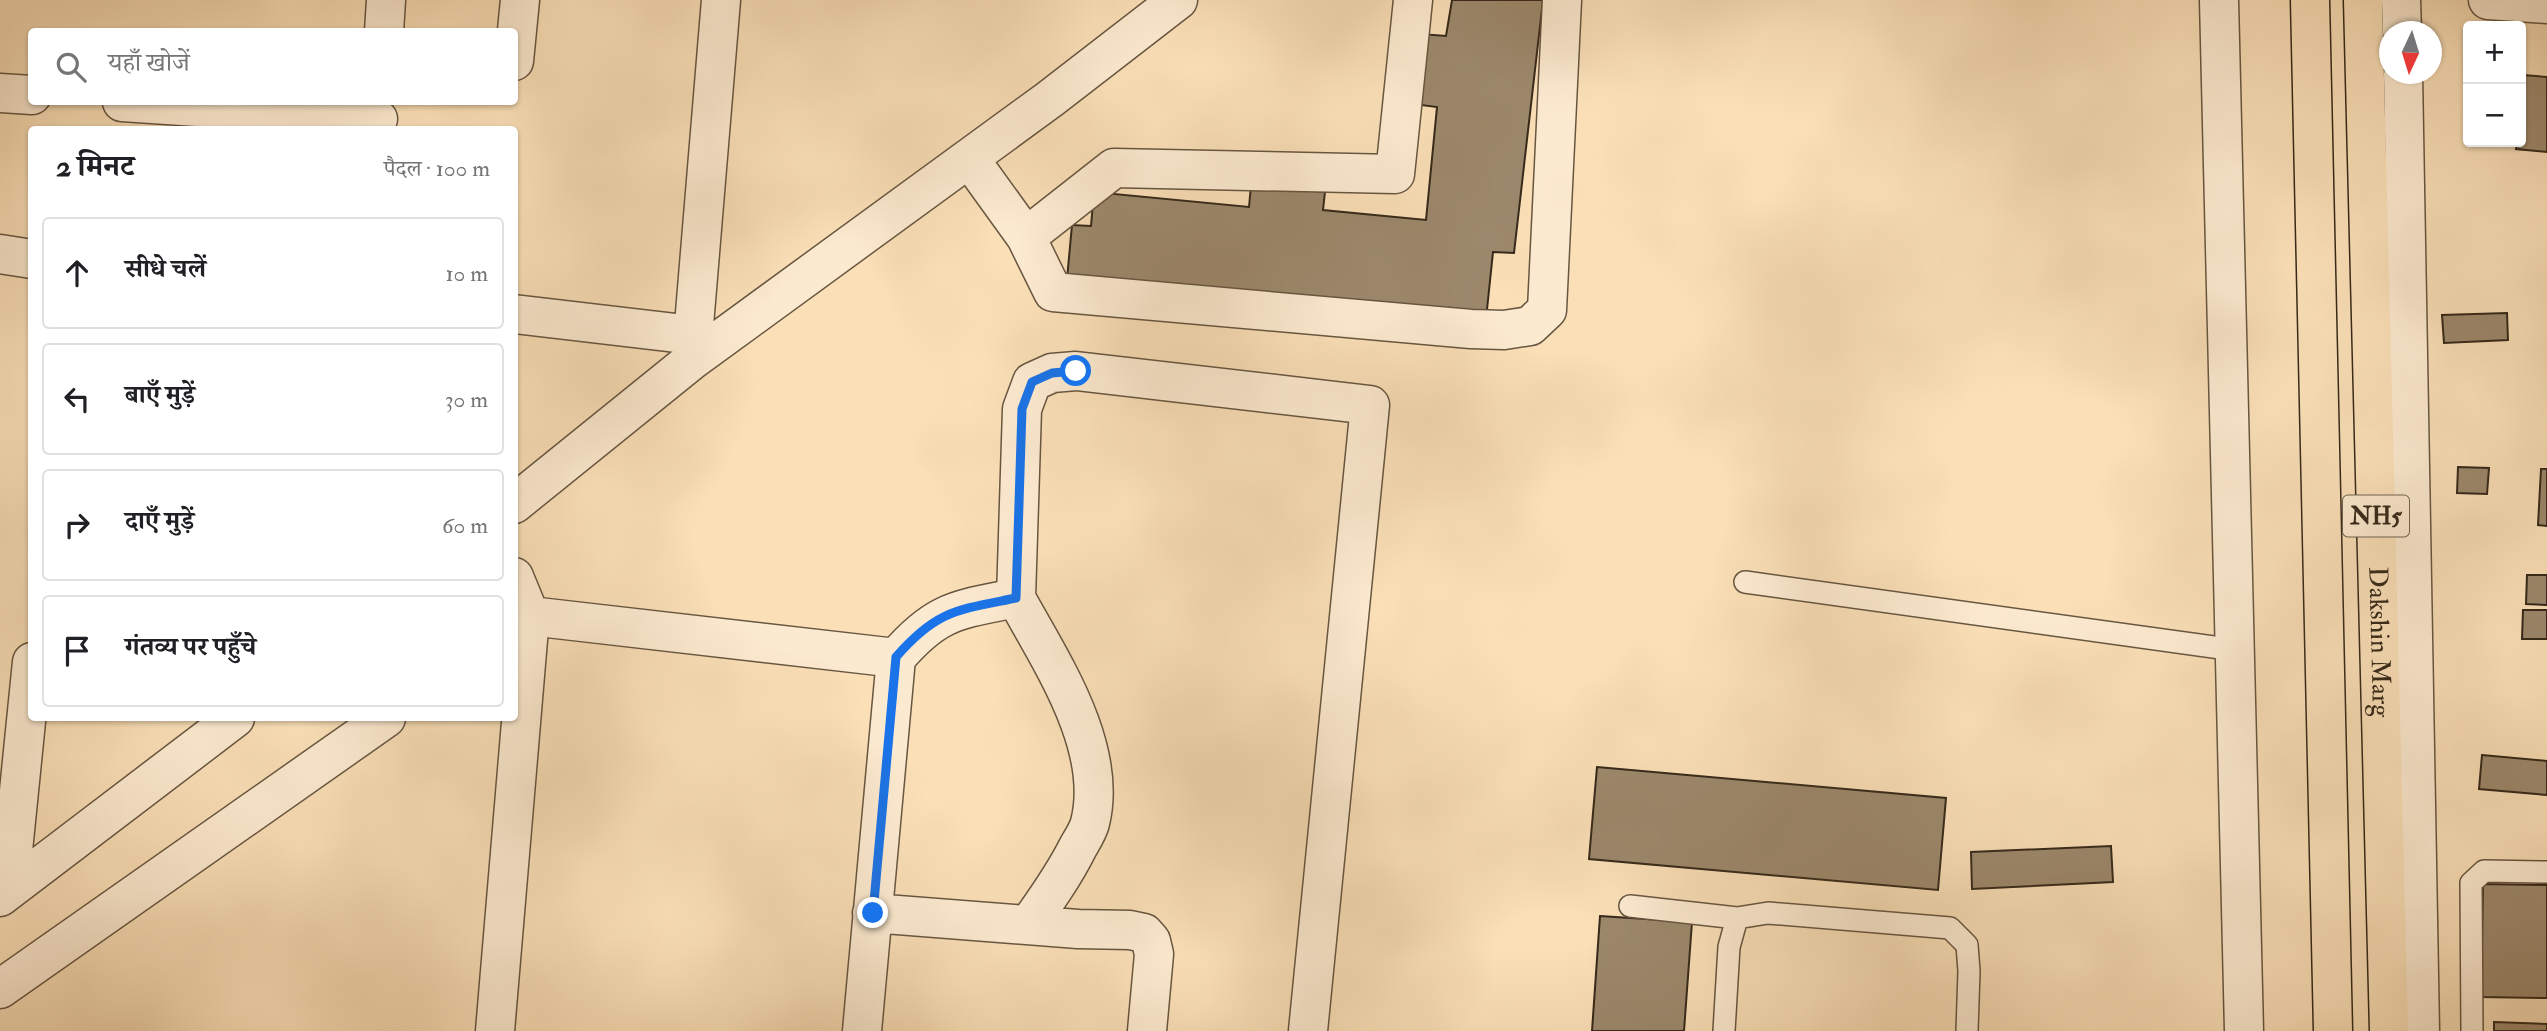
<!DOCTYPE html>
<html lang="hi">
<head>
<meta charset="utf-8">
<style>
  body { margin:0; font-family:"IM FELL Double Pica","Noto Serif Devanagari",serif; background:#f6f6f6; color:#202124 }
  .controls { position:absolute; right:21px; top:21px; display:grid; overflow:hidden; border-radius:7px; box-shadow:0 2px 5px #0004 }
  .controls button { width:63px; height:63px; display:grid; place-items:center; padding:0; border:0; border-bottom:2px solid #e0e0e0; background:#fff; color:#202124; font:35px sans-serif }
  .compass { position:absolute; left:2379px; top:21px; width:63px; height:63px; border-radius:50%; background:#fff; box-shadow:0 2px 5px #0004; rotate:184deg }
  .stop { position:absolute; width:21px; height:21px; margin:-16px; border:5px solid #1a73e8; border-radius:50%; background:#fff }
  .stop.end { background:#1a73e8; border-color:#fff; box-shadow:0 2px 7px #0008 }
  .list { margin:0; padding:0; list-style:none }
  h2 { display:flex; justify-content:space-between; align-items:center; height:91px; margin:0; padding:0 28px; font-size:30px }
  h2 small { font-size:23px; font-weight:400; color:#757577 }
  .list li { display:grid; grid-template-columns:46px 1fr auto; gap:21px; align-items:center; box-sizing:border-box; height:112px; margin:0 14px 14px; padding:0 14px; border:2px solid #e0e0e0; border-radius:7px }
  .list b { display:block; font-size:26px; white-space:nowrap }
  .list em { font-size:23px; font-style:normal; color:#757577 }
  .icon { flex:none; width:38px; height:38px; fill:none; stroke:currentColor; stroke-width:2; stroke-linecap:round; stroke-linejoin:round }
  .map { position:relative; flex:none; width:2547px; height:1031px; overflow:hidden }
  .search { position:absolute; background:#fff; box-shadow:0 2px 5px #0004; left:28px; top:28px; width:490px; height:77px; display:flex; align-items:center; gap:18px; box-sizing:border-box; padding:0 24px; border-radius:7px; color:#757577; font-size:26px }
  .panel { position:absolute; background:#fff; box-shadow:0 2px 5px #0004; left:28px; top:126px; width:490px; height:595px; border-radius:7px }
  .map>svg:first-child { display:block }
  .building { fill:#9c886c; stroke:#36291a; stroke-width:2 }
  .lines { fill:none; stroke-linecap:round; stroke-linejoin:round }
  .service-casing { stroke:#675641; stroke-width:24 }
  .minor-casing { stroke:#675641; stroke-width:41 }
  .tertiary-casing { stroke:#675641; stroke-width:41 }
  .trunk-casing { stroke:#36291a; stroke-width:41 }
  .service { stroke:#fcead0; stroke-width:21 }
  .minor { stroke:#fcead0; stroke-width:38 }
  .tertiary { stroke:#fcead0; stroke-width:38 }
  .trunk { stroke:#fadfb7; stroke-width:38 }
  .route { stroke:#1a73e8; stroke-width:9 }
  .labels { text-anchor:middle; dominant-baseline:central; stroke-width:6; stroke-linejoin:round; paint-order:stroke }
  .shield { fill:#fcead0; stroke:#716351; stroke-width:2 }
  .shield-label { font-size:24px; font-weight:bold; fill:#36291a }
  .street-label { font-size:26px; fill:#36291a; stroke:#fcead0 }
</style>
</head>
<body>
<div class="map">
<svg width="2547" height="1031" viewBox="0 0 2547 1031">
  <rect width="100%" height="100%" fill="#fadfb7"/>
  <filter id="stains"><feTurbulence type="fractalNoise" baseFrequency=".00286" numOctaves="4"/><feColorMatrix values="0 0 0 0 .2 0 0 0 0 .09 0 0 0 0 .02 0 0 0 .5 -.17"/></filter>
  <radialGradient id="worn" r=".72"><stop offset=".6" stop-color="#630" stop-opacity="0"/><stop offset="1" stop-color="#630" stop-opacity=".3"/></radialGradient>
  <path class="building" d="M1452 0H1543L1514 253 1493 252 1486 319 1067 279 1072 225 1091 226 1094 192 1249 207 1251 185 1325 192 1323 210 1426 220 1437 107 1413 104 1421 34 1446 36Z
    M2523 75 2547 77V152L2516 149 2517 142H2521Z
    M2507 313 2508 340 2444 343 2442 315Z
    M2458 467 2489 468 2487 494 2457 493Z
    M2541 469H2547V526L2538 525Z
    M2527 575H2547V605L2526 604Z
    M2523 610H2547V639H2522Z
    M2482 755 2547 761V795L2479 789Z
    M1597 767 1946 798 1938 890 1589 859Z
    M2111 846 2113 882 1972 889 1971 852Z
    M2483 884 2547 885V998L2481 997Z
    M1600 916 1692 922 1684 1031H1592Z
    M2494 1022 2547 1024V1031H2494Z"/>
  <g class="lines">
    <defs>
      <path id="service" d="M1745 582 2235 650
        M1630 906 1737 918
        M1724 1031 1729 947 1737 918 1768 913 1950 928 1967 945 1969 971 1967 1031
        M2472 1031 2471 883 2484 871 2547 872"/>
      <path id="minor" d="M1413 0 1395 174 1114 168 1026 237 1053 292 1471 329 1504 330 1530 326 1547 310 1562 0
        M2488 0 2547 4
        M384 32 386 0
        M514 61 520 0
        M0 93 32 95
        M122 102 378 119
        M969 158 1026 237
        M0 254 32 259
        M514 314 693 335
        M691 361 721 0
        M514 504 691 361 1050 99 1178 0
        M1016 598C1051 662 1109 747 1090 823 1088 831 1082 840 1078 847 1064 875 1047 899 1029 924
        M514 627 530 616 896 658C937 610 957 610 1016 598L1022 409 1032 382 1052 373 1076 371 1370 405 1308 1031
        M9 890 32 662
        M0 897 235 718
        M872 913 1078 929 1130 930 1144 933 1151 941 1154 954 1147 1031
        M0 989 386 718
        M495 1031 530 616 514 577
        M862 1031 896 658"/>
      <path id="tertiary" d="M2219 0 2244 1031
        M2401 0 2402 32
        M2403 74 2420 1031"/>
      <g id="trunk">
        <path d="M2310 0 2333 1031"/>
        <path id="s1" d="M2363 0 2389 1031"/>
      </g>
    </defs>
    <use href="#service" class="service-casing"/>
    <use href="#minor" class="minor-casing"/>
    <use href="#tertiary" class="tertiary-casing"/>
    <use href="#trunk" class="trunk-casing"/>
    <use href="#service" class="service"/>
    <use href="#minor" class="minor"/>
    <use href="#tertiary" class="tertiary"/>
    <use href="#trunk" class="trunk"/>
  </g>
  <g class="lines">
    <path class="route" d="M873 913 896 657C937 610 957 610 1016 598L1022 409 1032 382 1052 373 1076 371"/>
  </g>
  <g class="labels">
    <rect class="shield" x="2343" y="495.5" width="66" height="41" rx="5"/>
    <g class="shield-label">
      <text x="2376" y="516">NH5</text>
    </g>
    <g class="street-label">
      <text stroke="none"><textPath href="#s1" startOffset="642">Dakshin Marg</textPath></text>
    </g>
  </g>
  <rect width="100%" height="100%" filter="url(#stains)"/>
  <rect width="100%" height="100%" fill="url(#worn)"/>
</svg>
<div class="controls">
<button>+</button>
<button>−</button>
</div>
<svg class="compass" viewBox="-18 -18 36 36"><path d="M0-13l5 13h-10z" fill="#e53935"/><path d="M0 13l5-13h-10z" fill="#757577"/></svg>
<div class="stop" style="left:1076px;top:371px"></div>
<div class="stop end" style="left:873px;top:913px"></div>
<div class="search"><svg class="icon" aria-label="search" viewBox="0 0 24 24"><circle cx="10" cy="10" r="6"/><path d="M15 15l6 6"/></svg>यहाँ खोजें</div>
<section class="panel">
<h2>2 मिनट<small>पैदल · 100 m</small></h2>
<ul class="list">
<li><svg class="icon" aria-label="ahead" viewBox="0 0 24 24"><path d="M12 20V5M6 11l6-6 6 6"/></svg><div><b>सीधे चलें</b></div><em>10 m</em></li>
<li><svg class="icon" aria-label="left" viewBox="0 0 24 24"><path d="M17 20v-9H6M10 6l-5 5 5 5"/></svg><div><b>बाएँ मुड़ें</b></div><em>30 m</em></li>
<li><svg class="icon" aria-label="right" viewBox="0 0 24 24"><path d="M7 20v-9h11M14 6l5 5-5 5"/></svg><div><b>दाएँ मुड़ें</b></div><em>60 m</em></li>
<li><svg class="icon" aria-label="arrive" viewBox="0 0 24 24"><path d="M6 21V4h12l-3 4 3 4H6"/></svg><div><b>गंतव्य पर पहुँचे</b></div></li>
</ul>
</section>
</div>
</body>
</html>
